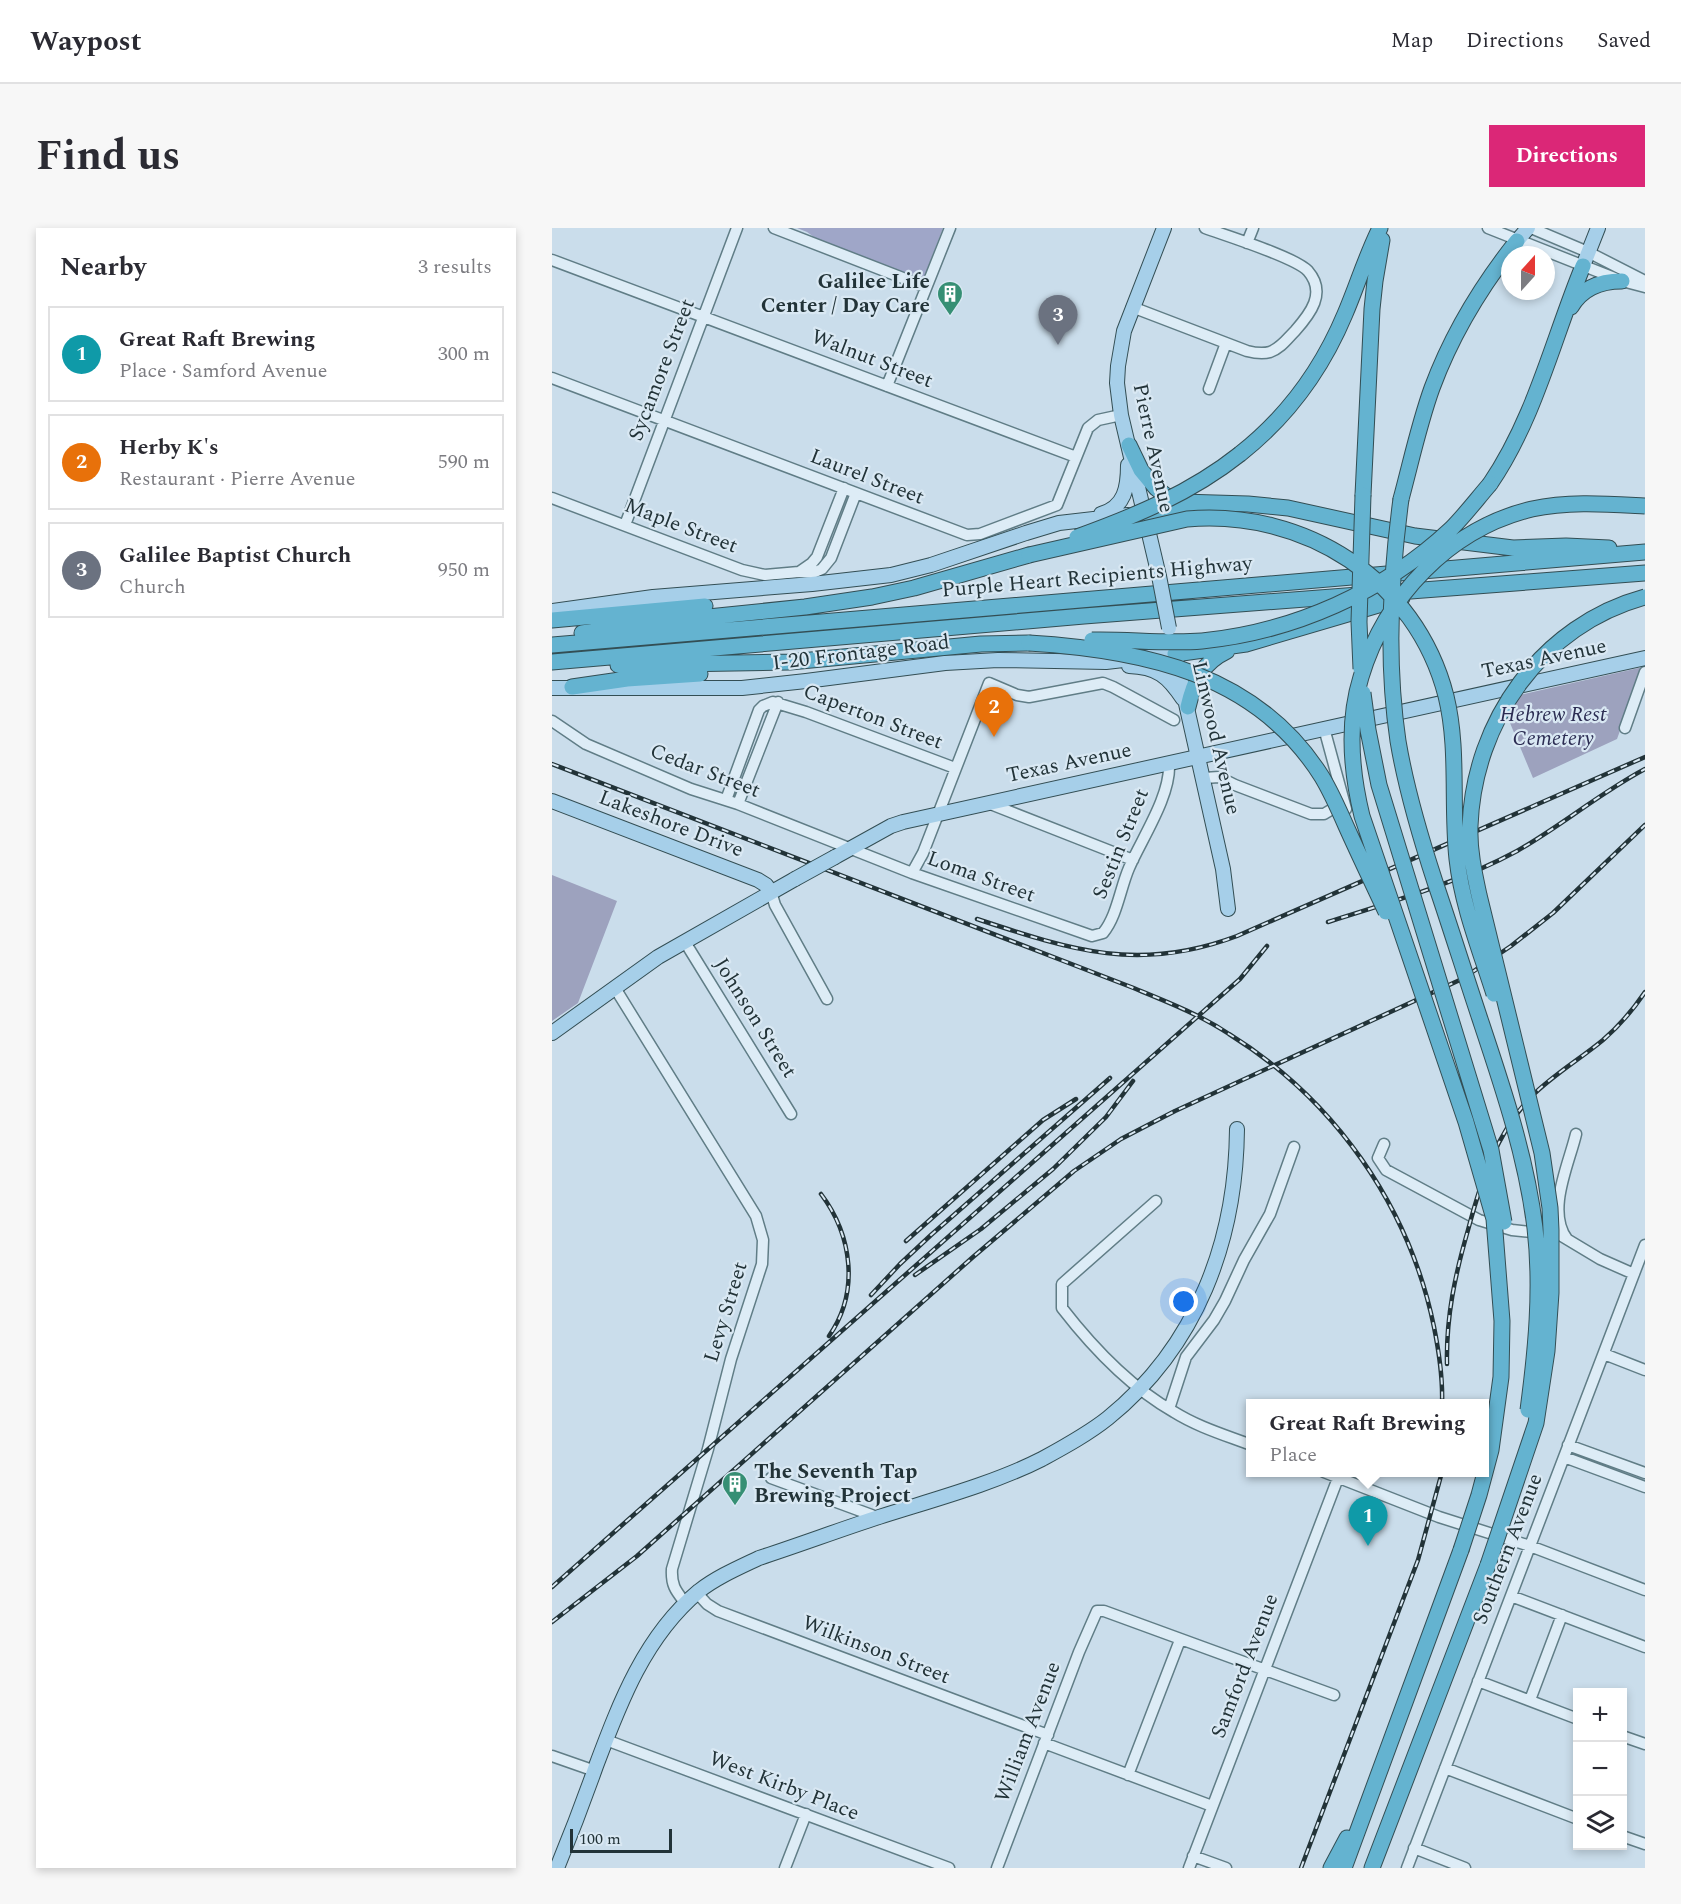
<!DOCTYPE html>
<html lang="en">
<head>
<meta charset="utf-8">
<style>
  body { margin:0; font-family:Spectral,serif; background:#f7f7f7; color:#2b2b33 }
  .controls { position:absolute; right:18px; bottom:18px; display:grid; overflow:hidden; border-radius:0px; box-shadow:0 3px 9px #0003 }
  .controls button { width:54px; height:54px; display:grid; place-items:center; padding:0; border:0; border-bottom:2px solid #e1e1e2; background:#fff; color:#2b2b33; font:30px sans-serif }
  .compass { position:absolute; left:949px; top:18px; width:54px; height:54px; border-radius:50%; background:#fff; box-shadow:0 3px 9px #0003; rotate:21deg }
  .scale { position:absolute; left:18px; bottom:15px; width:102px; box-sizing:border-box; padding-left:6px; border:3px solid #223338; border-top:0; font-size:16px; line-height:21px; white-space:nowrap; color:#223338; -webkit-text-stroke:4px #d9e8f3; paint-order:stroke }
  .you { position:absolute; left:632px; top:1074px; width:21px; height:21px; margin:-15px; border:4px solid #fff; border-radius:50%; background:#1a73e8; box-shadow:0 0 0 9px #1a73e833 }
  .badge { display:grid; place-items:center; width:39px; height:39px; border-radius:50%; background:#db2777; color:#fff; font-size:20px; font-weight:700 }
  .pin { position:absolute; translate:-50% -50px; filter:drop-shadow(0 2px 3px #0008) }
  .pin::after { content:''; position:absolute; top:32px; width:21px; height:18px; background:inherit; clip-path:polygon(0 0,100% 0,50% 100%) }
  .popup { position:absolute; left:694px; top:1171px; width:243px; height:78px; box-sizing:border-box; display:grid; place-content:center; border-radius:0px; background:#fff; filter:drop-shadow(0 2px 4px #0005); font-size:20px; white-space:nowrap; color:#7c7c81 }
  .popup b { font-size:22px; color:#2b2b33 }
  .popup::after { content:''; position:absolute; left:50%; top:100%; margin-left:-12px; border:12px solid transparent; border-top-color:#fff }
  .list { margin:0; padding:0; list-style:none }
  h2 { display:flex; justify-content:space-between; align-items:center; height:78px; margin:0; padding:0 24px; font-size:26px }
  h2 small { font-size:20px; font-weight:400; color:#7c7c81 }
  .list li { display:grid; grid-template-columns:39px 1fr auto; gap:18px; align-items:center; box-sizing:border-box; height:96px; margin:0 12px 12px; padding:0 12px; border:2px solid #e1e1e2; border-radius:0px }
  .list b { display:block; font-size:22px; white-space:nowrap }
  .list p { margin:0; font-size:20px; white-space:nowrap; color:#7c7c81 }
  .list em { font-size:20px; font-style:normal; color:#7c7c81 }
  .icon { flex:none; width:33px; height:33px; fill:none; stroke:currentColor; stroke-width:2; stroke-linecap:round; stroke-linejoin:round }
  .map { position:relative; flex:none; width:1093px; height:1640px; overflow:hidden; border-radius:0px }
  header { display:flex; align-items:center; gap:36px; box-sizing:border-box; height:84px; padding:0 30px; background:#fff; border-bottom:2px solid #e1e1e2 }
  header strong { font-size:28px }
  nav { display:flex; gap:33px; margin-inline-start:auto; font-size:21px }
  .intro { display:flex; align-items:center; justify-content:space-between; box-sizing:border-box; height:144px; padding:0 36px }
  h1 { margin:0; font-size:42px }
  .button { padding:15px 27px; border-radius:0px; background:#db2777; color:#fff; font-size:21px; font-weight:700 }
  main { display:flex; gap:36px; padding:0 36px }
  aside { flex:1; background:#fff; border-radius:0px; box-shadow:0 3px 9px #0003 }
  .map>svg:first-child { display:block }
  .green { fill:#9fa6c8 }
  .cemetery { fill:#9da2be }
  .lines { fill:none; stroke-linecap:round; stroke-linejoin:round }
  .minor-casing { stroke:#607d86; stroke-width:13 }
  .major-casing { stroke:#334e54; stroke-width:16 }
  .highway-casing { stroke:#334e54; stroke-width:17 }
  .minor { stroke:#ddecf6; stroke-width:10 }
  .major { stroke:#a6cfe9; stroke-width:14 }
  .highway { stroke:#64b3d0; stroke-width:15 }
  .rail-casing { stroke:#223338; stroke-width:4.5 }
  .rail { stroke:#d9e8f3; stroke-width:2; stroke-dasharray:7; stroke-linecap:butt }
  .major-bridge-casing { stroke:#334e54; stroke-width:16; stroke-linecap:butt }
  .highway-bridge-casing { stroke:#334e54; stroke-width:17; stroke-linecap:butt }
  .major-bridge { stroke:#a6cfe9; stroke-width:14 }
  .highway-bridge { stroke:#64b3d0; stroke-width:15 }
  .labels { text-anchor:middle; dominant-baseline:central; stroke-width:4.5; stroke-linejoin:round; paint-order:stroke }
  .poi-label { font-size:21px; font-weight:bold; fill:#223338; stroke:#d9e8f3; text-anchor:end }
  .street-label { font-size:21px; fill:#223338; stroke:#d9e8f3 }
  .park-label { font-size:21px; font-style:italic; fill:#2b2c52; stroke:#d9e8f3 }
</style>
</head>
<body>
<header>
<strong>Waypost</strong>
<nav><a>Map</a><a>Directions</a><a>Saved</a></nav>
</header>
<div class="intro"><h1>Find us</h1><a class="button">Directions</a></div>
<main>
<aside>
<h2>Nearby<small>3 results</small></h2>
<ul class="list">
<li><span class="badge" style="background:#0f9aa8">1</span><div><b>Great Raft Brewing</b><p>Place · Samford Avenue</p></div><em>300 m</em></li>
<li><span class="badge" style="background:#e8710a">2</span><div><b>Herby K's</b><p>Restaurant · Pierre Avenue</p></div><em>590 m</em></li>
<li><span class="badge" style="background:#6b7280">3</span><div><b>Galilee Baptist Church</b><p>Church</p></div><em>950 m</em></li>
</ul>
</aside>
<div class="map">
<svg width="1093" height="1640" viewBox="0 0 1093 1640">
  <rect width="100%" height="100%" fill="#caddeb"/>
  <path class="green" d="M245 0H391L371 52 266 12 255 4Z"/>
  <path class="cemetery" d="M1091 439 1065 511 981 550 953 483 963 468Z
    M0 647 65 673 26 775 0 793Z"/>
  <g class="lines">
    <defs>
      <path id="minor" d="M222 0 374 59
        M936 0 1070 53 1093 59
        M979 0 1036 24 1093 53
        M695 15 701 0
        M0 32 524 229
        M580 79 695 123C703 125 711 126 718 124 729 120 735 111 743 103 758 86 775 65 756 43 743 29 675 8 653 0
        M0 150 415 307 428 306 505 277 536 200 546 192 569 187
        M335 158 398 0
        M657 161 674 115
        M0 270 190 342 213 347 247 344 261 345 270 341 279 330 304 265
        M73 297 185 0
        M247 344 260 335 265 329 292 260
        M0 493 34 516 139 561 186 576 360 645 540 708 551 705C565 688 568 661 577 640 590 610 619 568 617 535
        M772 500 794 581
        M1073 500 1093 444
        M652 550 667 549 683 557 759 586H772L792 574
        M174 572 207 482 211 478 221 474 254 484 403 540
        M436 575 581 632
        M186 576 226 474
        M360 645 371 625 437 455 465 467 477 469 551 455 561 459 622 492
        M219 664 223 677 275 771
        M133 714 239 886
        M63 760 204 988 211 1012 210 1036 179 1131 156 1221 120 1341C119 1358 124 1363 134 1376
        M832 916 826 930 834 942 927 992 960 1002 1008 1007 1048 1031 1082 1046
        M604 973 510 1056V1080C541 1120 578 1159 622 1184 646 1199 673 1207 699 1217
        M1015 1011C994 983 1017 936 1024 906
        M1052 1126 1093 1142
        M617 1181 634 1129 662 1092 673 1073 692 1032 718 986 742 919
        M1016 1217 1093 1245
        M1012 1229 1093 1259
        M772 1244 887 1289 978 1318 1093 1362
        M219 1250 325 1289
        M145 1365 155 1376 166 1383 496 1507
        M959 1368 1093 1419
        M926 1453 1026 1491
        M978 1472 1010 1387
        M1070 1508 1093 1516
        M54 1512 397 1640
        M492 1515 660 1578
        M0 1528 43 1543
        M893 1540 1026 1591
        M576 1547 628 1412
        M1070 1608 1093 1616
        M862 1620 913 1640
        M641 1628 674 1640
        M233 1640 254 1586
        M445 1640 527 1424 545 1383H552L782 1467
        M637 1640 786 1250
        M855 1640 1093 1017"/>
      <path id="major" d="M965 13 976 0
        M1031 38 1046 0
        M549 286C573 279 576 259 576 237
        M607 348 569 187 565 155 566 138 572 103 612 0
        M0 383 101 369 260 356 339 347 379 337 474 305 507 295 576 287
        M624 431 671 641 676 681
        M577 438C605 439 616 448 631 471
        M0 460H190L254 453 393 435 446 432 554 434 623 426
        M0 573 206 652 214 657 219 664
        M283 629 339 598 351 594 1093 430
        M0 805 106 729 243 651
        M5 1640C19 1606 32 1572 44 1538 68 1474 93 1408 147 1363 165 1349 186 1340 207 1330 247 1317 287 1302 327 1289 380 1272 441 1256 490 1231 512 1219 536 1206 556 1190 645 1118 684 1013 685 901"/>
      <path id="highway" d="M1019 79C1030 60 1049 53 1070 53
        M577 217 589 242 604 260 613 267 630 274 696 276 736 280 863 308 961 320 1014 318 1057 320
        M688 226C735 189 770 141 793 86 805 58 814 28 828 0
        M938 256C983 190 1001 111 1031 38
        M811 267 820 81 823 53 830 12
        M849 271C859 234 867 196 880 160 900 106 930 57 965 13
        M593 285 637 279
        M0 392 153 378
        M30 405 107 394 253 379 320 369 362 360 477 327
        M0 417 1093 324
        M623 426 694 416 850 370
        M0 434 532 388 1093 345
        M66 437 238 434 429 416 477 415
        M20 459 75 451 148 446
        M636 479C642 453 650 435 675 423
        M779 1640 795 1610
        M792 1640 909 1322
        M820 1640 936 1337"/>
    </defs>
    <use href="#minor" class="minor-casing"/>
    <use href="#major" class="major-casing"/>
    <use href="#highway" class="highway-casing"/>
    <use href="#minor" class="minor"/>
    <use href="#major" class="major"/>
    <use href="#highway" class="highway"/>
    <defs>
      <path id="rail" d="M0 536 579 759C613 773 647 786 677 806 782 871 857 977 882 1099 887 1124 891 1150 890 1176
        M425 691C519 722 587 745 685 708L1093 529
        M776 694C839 674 906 655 965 623 1009 598 1048 565 1093 541
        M269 966C300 1007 308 1064 277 1108
        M354 1013 491 892 524 871
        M363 1047 429 1001 501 941 554 889 581 853
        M319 1067 348 1036 379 1007 558 850
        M895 1136C894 1089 903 1047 916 1002 929 953 944 905 980 868 1001 847 1028 831 1051 812 1067 798 1081 782 1093 764
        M0 1359 688 751 715 718
        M0 1394 85 1328 421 1029 522 943 569 911 623 883 910 751 959 718 1001 685 1093 597
        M749 1640 866 1332 890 1244"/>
    </defs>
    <use href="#rail" class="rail-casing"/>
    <use href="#rail" class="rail"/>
    <defs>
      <path id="major-bridge" d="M607 348 617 400
        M243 651 283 629"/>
      <path id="highway-bridge" d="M849 271C838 352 834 432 846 513 854 561 868 608 883 654 898 698 912 743 927 788 950 857 974 927 983 1000 990 1061 984 1122 976 1182
        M525 309C583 288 639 265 688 226
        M477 327 635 291C752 281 864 351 894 468 907 521 899 576 905 631 910 677 928 722 942 766
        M540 412C576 411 613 416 650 413 741 404 832 364 899 301 913 287 925 271 938 256
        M477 415C591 422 705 445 770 549 779 564 787 582 794 598 807 627 821 656 834 684
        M809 441 807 394 811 267
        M811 465 816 502 827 557 939 922 952 994
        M909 1322 927 1267 939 1222 949 1149 950 1093 942 991 914 894 810 588C799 543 795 494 809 449 833 369 897 301 980 281 1017 273 1055 276 1093 278
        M936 1337 984 1195 995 1123 999 1065V1002L998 980 990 925 927 667C922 644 917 621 918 598 922 493 990 397 1093 369"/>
    </defs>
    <use href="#major-bridge" class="major-bridge-casing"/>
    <use href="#highway-bridge" class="highway-bridge-casing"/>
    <use href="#major-bridge" class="major-bridge"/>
    <use href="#highway-bridge" class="highway-bridge"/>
  </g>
  <defs>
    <symbol id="building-pin" viewBox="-11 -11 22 30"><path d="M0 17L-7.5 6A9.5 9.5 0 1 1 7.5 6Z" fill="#368f74" stroke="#d9e8f3"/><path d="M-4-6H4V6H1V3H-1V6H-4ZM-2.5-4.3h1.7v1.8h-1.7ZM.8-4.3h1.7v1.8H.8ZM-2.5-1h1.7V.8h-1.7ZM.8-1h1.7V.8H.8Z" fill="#fff"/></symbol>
  </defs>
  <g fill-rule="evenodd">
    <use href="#building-pin" x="383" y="51" width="30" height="40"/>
    <use href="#building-pin" x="168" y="1241" width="30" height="40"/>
  </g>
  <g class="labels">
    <g class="poi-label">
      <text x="378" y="54">Galilee Life<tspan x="378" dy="24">Center / Day Care</tspan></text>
      <text x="202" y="1244" text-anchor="start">The Seventh Tap<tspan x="202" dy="24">Brewing Project</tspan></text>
    </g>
    <g class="street-label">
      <text transform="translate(320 131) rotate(21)">Walnut Street</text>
      <text transform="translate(110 142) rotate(-69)">Sycamore Street</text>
      <text transform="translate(601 220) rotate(78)">Pierre Avenue</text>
      <text transform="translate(315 249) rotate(21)">Laurel Street</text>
      <text transform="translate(129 298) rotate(21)">Maple Street</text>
      <text transform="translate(545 349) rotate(-5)">Purple Heart Recipients Highway</text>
      <text transform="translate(309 425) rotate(-7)">I-20 Frontage Road</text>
      <text transform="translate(992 431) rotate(-12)">Texas Avenue</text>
      <text transform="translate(321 489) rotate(21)">Caperton Street</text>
      <text transform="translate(664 510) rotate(77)">Linwood Avenue</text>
      <text transform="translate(517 535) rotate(-12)">Texas Avenue</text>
      <text transform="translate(153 543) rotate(21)">Cedar Street</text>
      <text transform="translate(119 596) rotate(21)">Lakeshore Drive</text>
      <text transform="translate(569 616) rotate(-68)">Sestin Street</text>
      <text transform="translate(429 649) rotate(20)">Loma Street</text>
      <text transform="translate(203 790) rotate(58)">Johnson Street</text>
      <text transform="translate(174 1084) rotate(-73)">Levy Street</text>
      <text transform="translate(956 1321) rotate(-69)">Southern Avenue</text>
      <text transform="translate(324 1422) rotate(21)">Wilkinson Street</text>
      <text transform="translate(693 1438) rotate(-69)">Samford Avenue</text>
      <text transform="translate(476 1504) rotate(-69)">William Avenue</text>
      <text transform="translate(232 1558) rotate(21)">West Kirby Place</text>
    </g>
    <g class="park-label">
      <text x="1001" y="487">Hebrew Rest<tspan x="1001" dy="24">Cemetery</tspan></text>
    </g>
  </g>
</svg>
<div class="controls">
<button>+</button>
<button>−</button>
<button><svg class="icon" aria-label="layers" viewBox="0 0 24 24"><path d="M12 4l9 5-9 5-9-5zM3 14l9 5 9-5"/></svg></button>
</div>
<svg class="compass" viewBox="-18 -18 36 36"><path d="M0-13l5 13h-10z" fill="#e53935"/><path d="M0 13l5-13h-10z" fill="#7c7c81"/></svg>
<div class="scale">100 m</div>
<div class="you"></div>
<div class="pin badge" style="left:816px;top:1318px;background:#0f9aa8">1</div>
<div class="popup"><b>Great Raft Brewing</b>Place</div>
<div class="pin badge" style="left:442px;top:509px;background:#e8710a">2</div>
<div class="pin badge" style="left:506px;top:117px;background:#6b7280">3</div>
</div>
</main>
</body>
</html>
